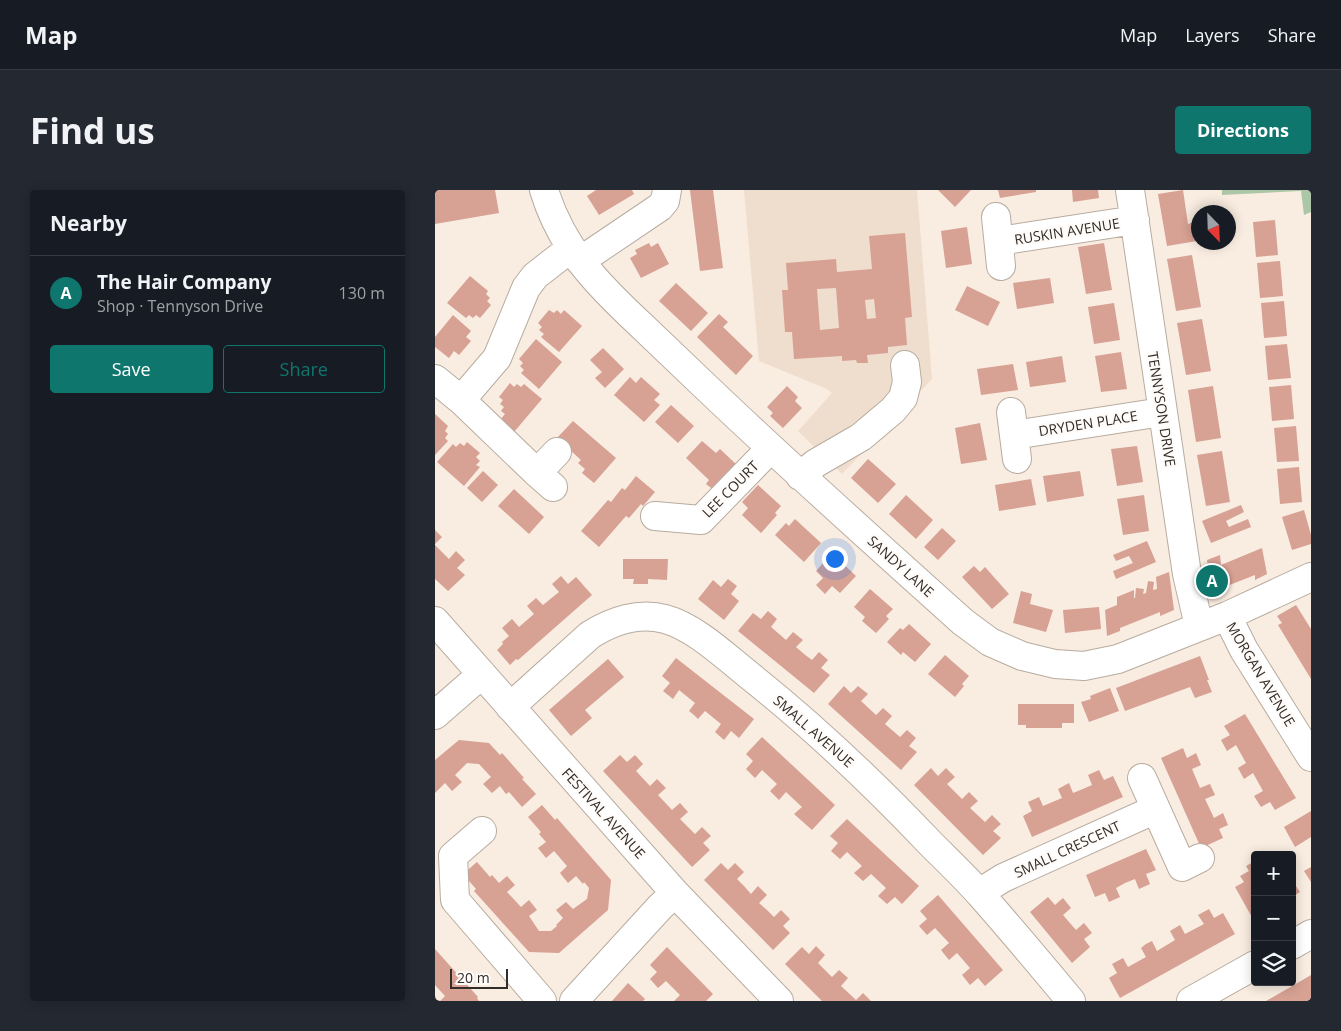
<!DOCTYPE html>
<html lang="en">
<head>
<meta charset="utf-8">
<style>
  body { margin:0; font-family:"Open Sans",sans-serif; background:#242831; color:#f1f3f6 }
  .controls { position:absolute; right:15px; bottom:15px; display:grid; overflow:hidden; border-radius:5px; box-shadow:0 2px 12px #0003 }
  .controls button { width:45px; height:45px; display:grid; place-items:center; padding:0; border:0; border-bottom:1px solid #363941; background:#171b24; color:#f1f3f6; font:25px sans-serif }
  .compass { position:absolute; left:756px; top:15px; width:45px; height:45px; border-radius:50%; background:#171b24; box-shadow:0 2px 12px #0003; rotate:157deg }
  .scale { position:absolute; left:15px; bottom:12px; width:58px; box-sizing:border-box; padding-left:5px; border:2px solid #322d28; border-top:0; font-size:14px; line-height:18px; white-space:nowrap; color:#322d28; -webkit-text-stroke:4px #fefbf9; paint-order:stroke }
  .you { position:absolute; left:399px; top:368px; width:18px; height:18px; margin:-12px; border:4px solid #fff; border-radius:50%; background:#1a73e8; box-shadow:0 0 0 8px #1a73e833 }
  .badge { display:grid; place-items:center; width:32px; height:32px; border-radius:50%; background:#0f766e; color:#fff; font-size:16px; font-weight:700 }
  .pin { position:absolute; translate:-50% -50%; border:2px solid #fff; box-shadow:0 1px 5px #0006 }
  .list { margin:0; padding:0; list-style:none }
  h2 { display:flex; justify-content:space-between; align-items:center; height:65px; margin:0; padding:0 20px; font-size:21px }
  h2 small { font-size:16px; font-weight:400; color:#9ea1a6 }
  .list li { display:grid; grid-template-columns:32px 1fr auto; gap:15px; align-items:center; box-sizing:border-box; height:75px; padding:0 20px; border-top:1px solid #363941 }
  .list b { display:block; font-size:19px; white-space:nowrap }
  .list p { margin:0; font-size:16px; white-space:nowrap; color:#9ea1a6 }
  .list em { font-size:16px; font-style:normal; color:#9ea1a6 }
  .actions { display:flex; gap:10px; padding:15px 20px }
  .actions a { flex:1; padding:11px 0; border:1px solid #0f766e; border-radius:5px; text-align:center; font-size:18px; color:#0f766e }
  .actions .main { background:#0f766e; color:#fff }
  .icon { flex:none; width:28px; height:28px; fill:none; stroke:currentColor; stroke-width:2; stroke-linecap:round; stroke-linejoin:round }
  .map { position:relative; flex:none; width:876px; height:811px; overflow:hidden; border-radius:5px }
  header { display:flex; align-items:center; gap:30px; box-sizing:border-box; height:70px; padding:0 25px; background:#171b24; border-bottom:1px solid #363941 }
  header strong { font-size:24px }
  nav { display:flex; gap:28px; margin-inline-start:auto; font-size:18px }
  .intro { display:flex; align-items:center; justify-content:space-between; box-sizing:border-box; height:120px; padding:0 30px }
  h1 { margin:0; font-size:35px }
  .button { padding:12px 22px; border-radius:5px; background:#0f766e; color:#fff; font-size:18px; font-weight:700 }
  main { display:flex; gap:30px; padding:0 30px }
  aside { flex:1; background:#171b24; border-radius:5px; box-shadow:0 2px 12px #0003 }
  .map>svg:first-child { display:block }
  .education { fill:#efdecd }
  .green { fill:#acc7a7 }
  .building { fill:#d7a194; fill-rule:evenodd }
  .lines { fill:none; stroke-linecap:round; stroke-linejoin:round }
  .minor-casing { stroke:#b8aca0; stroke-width:30 }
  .minor { stroke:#fff; stroke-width:28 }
  .labels { text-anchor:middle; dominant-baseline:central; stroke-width:4.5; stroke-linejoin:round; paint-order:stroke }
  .street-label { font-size:14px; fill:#322d28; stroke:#fefbf9 }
</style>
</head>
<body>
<header>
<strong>Map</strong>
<nav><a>Map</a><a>Layers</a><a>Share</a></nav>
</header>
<div class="intro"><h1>Find us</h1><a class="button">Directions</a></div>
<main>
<aside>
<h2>Nearby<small></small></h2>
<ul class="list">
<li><span class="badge">A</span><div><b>The Hair Company</b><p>Shop · Tennyson Drive</p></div><em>130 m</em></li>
</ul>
<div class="actions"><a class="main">Save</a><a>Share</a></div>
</aside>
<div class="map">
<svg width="876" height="811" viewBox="0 0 876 811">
  <rect width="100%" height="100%" fill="#f9ece0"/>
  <path class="education" d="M309 0H482L497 189 407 284 363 241 397 203 392 199 324 171Z"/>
  <path class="green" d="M787 0H876V22L869 25 866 1 787 5Z"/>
  <path class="building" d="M0 0H60L64 23 0 34Z
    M161 0H197L199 4 164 25 152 6Z
    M255 0H278L288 78 265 81Z
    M503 0H536L520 17Z
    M563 0H601V2L565 8Z
    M637 0H663L664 8 638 12Z
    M748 0 753 34 759 32 762 51 732 56 723 4Z
    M840 30 843 65 821 67 818 32Z
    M532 37 537 74 511 78 506 41Z
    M470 43 477 127 470 128 472 155 453 157V163L432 165 433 173H422L421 170 407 171V166L359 169 357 142H350L347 100H353L351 73 401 69 402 82 437 79 434 46ZM401 98 404 138 385 140 382 99ZM439 109 441 128 432 129 430 110Z
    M214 53 216 57 223 53 234 74 206 88 195 68 202 64 200 60Z
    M669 53 677 100 651 104 643 57Z
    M757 65 766 117 741 121 732 69Z
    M845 71 848 106 825 108 822 73Z
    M35 86 53 101 51 104 55 108 52 111 56 115 45 128 41 125 38 128 34 125 31 128 12 113Z
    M615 88 619 113 582 119 578 93Z
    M241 93 273 123 256 141 224 111Z
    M532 96 565 112 553 136 520 120Z
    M849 111 852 146 829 148 826 113Z
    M679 113 685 150 659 154 653 117Z
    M114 120 119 123 122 120 126 124 129 120 147 136 124 162 106 147 109 144 104 140 107 137 103 133Z
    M284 124 293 132 288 137 318 166 301 185 262 147Z
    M18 125 36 141 31 147 36 151 24 165 19 161 14 168 0 157V147Z
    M767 129 776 181 751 185 742 133Z
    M101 149 127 172 104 199 86 183 89 180 85 176 88 173 84 169Z
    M852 154 856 188 833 190 830 156Z
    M168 158 189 179 170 198 160 188 167 182 155 170Z
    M686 162 692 199 666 202 660 166Z
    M627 166 631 192 595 197 591 172Z
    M578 174 583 200 546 205 542 179Z
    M195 187 201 193 206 187 225 204 219 210 225 215 209 232 179 205Z
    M75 193 79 197 82 194 86 197 89 194 107 209 79 242 65 230 70 224 66 221 69 217 65 214 68 210 64 207Z
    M856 195 859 229 837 231 834 197Z
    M352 196 363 207 360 211 367 218 348 238 335 226 338 223 332 217Z
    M778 196 786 248 761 252 753 200Z
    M236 215 259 236 243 253 220 232Z
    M0 224 13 236 10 241 13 244 10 248 13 251 0 265Z
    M138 231 181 268 159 293 147 283 150 279 143 273 146 270 122 248Z
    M545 233 552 270 526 274 520 238Z
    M861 236 864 271 842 272 839 238Z
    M267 251 281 263 285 259 303 276 280 301 271 294 274 290 251 268Z
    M32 252 45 263 41 267 45 271 41 275 45 277 29 296 2 272 18 254 21 257 25 253 29 256Z
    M702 256 708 292 682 296 676 259Z
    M787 261 795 312 771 316 762 265Z
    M433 269 461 294 443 313 416 288Z
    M864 277 867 312 845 314 842 279Z
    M48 281 63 295 47 312 32 298Z
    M645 281 649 306 612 312 608 286Z
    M201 286 220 302 208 316 206 314 194 328 191 326 164 357 146 341 173 310 176 312 187 298 190 300Z
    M596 289 601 315 564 321 560 295Z
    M323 295 346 316 340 323 342 325 326 343 307 325 313 318 307 312Z
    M79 299 109 327 94 344 63 316Z
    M471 305 498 330 481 349 454 324Z
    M709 305 714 341 688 345 682 309Z
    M806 315 809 322 791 331 794 337 813 329 816 337 776 353 767 331Z
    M869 320 876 345V354L857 360 847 327Z
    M360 329 386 353 369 372 340 345 351 333 354 336Z
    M507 338 521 351 503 370 489 357Z
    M0 340 7 347 0 354Z
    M712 351 721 372 681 389 678 381 698 373 694 366 681 371 678 365Z
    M0 355 14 369 21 361 30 370 22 378 30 385 13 401 0 389Z
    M827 358 832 384 820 390V385L774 403 770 381 773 380 772 370 785 365 786 375Z
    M397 363 421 386 405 403 397 396 390 404 381 395 388 388 381 381Z
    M188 369H233L232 390 213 389V394H198L199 389H188Z
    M539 376 545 382 550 377 574 404 557 419 527 387Z
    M734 382 739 420 725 426V422L685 438V441L672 446 670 420 682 415V407L699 400V408H700L701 398 709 399 708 404 711 403 713 391 719 392 718 400 722 399 721 387Z
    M126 386 133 394 141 387 157 405 83 470 81 469 75 475 62 460 68 454 67 452 74 446 67 438 77 429 84 437 99 424 92 416 101 408 108 415 124 402 117 394Z
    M293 389 302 396 296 404 304 411 289 430 263 409 278 390 286 397Z
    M435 399 458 419 451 426 454 429 441 443 427 431 430 427 419 417Z
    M586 401 597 404 595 414 618 420 611 442 578 433Z
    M861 415 876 439V489L843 435 847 433 842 426Z
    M664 417 666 439 630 443 628 420Z
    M333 421 342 429 336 437 351 450 358 442 368 450 361 457 369 464 377 470 384 462 393 470 386 478 395 485 379 503 303 441 318 423 326 429Z
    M474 434 496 454 480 472 468 462 466 465 452 452 465 438 468 440Z
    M510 465 534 486 527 494 529 496 520 507 493 484Z
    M765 466 774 490H772L777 502 760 508 755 497 690 521 681 498Z
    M241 468 319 529 304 548 296 541 289 550 280 542 286 534 270 521 263 529 259 525 254 521 260 513 244 500 238 509 228 501 235 493 227 486Z
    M173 469 189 487 150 520 157 528 136 546 114 520Z
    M409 496 416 503 423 496 433 504 426 511 441 525 448 518 457 526 450 534 465 547 472 540 481 548 474 556 482 562 466 580 393 514Z
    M675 498 684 521 654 532 646 512 656 509 655 506Z
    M583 514H639V533H627V538H591V535H583Z
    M810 524 861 608 840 620 835 612 826 617 819 606 828 601 818 583 809 589 803 578 811 573 801 555 792 561 786 550 795 545 789 536Z
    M327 547 400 615 377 640 359 624 367 617 351 602 344 610 335 601 342 594 327 580 320 588 311 579 318 571 311 564Z
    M24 550 54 553 65 565 67 563 89 588 87 589 101 604 87 617 74 602 71 604 65 596 57 603 48 594 56 587 44 574 32 573 20 585 27 592 17 601 10 593 0 603V570Z
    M748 558 752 568 761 563 766 575 757 579 765 598 775 594 780 605 770 609 779 628 788 623 793 635 784 639 788 648 766 658 726 568Z
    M185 565 192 572 200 565 208 574 201 581 215 596 222 589 231 598 223 605 237 620 245 613 253 622 245 629 260 644 267 637 276 646 268 653 275 660 257 677 168 581Z
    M496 578 503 586 511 578 520 587 512 594 527 609 534 602 543 611 535 618 550 632 557 625 566 634 558 641 566 648 548 665 479 595Z
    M664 580 669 590 678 586 688 607 597 647 588 626 597 621 593 612 604 607 608 616 627 608 623 599 634 593 638 603 648 599 657 595 653 585Z
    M107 615 120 630 122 628 176 690 173 720 124 763 94 762 39 701 41 699 28 684 42 672 55 687 57 685 64 693 72 686 80 695 72 702 86 717 94 710 102 720 94 726 104 741H116L122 736 121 735 128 728 121 720 131 712 138 719 152 709 154 698 149 692 148 694 141 686 133 693 125 683 132 676 119 661 111 668 103 658 111 652 104 644 106 642 93 627Z
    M876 621V647L860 657 849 637Z
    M412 629 484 696 467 714 460 707 452 714 443 706 451 698 436 684 428 691 419 683 427 676 412 662 405 669 396 661 403 653 395 646Z
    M711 659 721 680 711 684 715 694 704 699 700 689 690 693 681 698 685 707 674 712 670 703 660 707 651 685Z
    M820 671V728L818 729 800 697 809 692 805 686 814 681 811 676Z
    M286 673 293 680 300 673 309 682 302 689 309 696 316 704 323 696 332 705 324 713 332 720 339 727 346 720 355 729 348 736 355 743 338 760 269 690Z
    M876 677V692L869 681Z
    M857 690 865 702 857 707Z
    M503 705 568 780 550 796 543 788 535 795 527 785 535 778 522 763 514 770 506 760 514 753 500 738 492 745 484 736 492 729 485 721Z
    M613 707 620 715 628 708 636 718 628 725 634 732 641 740 649 733 657 743 649 749 655 757 637 773 595 722Z
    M774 719 779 728 788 723 800 744 685 808 674 788 682 783 677 774 688 768 693 777 711 767 706 758 711 754 717 751 722 761 740 750 735 741 745 735 750 744 769 734 763 725Z
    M381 756 390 765 383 773 397 787 404 780 413 788 406 796 421 810 428 803 436 811H387L350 774 367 757 374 764Z
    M232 757 278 804 271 811H239L245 805 231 791 223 798 215 789 222 782 215 775Z
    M0 759 43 807 42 808 44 811H5L10 806 0 795Z
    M876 785V811H831L859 795Z
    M193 793 210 809 208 811H177Z"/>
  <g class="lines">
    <defs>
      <path id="minor" d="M109 0C127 59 163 95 207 136 229 157 251 178 273 199 356 278 442 355 528 432L555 452 587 466 620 474 649 476 683 469 792 426 876 387
        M695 0 752 384 764 436
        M561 27 566 76
        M564 51 700 30
        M145 71 225 17 230 11 232 0
        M0 189 26 210 102 283
        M26 210 62 168 91 98 100 86 136 58
        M576 222 582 269
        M579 245 727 222
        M365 286 381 273 426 247 458 220 468 208 472 192 470 175
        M118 297 102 283 122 262
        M220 326 266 330 336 258
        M792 426 809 460 876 567
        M0 431 240 703 344 811
        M75 517 155 445C177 431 204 422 230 429 260 437 291 467 315 486 379 537 438 593 495 653 512 670 529 686 545 704 576 739 606 775 636 811
        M0 525 47 484
        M707 588 747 677 765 668
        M47 641 18 666 20 710 107 811
        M544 703 568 688 721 619
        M857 755 876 744
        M139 811 225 717 240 703
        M756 811 820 775"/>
    </defs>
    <use href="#minor" class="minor-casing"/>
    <use href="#minor" class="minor"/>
  </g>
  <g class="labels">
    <g class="street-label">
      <text transform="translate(632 41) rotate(-9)">RUSKIN AVENUE</text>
      <text transform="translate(727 219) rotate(81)">TENNYSON DRIVE</text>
      <text transform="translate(653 233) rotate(-9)">DRYDEN PLACE</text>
      <text transform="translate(295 299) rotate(-45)">LEE COURT</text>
      <text transform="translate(466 376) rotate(42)">SANDY LANE</text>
      <text transform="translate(826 484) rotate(59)">MORGAN AVENUE</text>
      <text transform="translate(379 541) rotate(41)">SMALL AVENUE</text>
      <text transform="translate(169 623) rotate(48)">FESTIVAL AVENUE</text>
      <text transform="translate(632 659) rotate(-25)">SMALL CRESCENT</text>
    </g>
  </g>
</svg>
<div class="controls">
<button>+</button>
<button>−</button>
<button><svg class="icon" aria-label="layers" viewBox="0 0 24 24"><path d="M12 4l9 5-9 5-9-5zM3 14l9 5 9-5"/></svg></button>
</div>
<svg class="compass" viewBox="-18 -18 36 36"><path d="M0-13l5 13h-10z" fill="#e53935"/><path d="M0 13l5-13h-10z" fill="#9ea1a6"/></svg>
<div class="scale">20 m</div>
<div class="you"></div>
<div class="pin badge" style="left:777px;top:391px">A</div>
</div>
</main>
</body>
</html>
